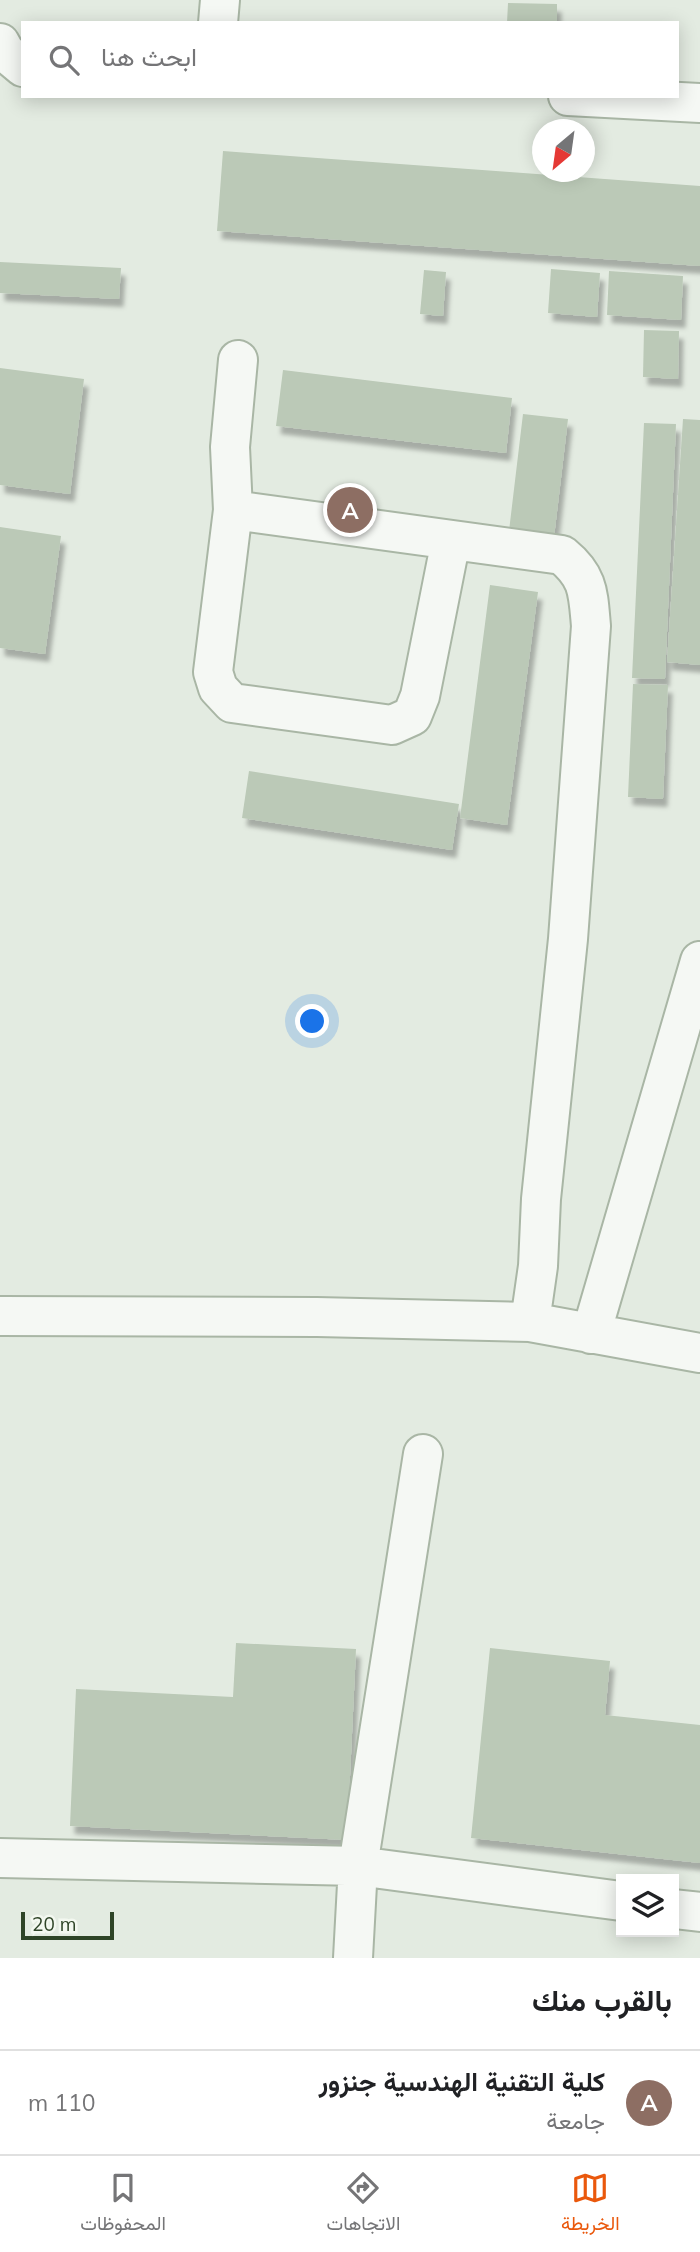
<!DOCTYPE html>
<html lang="ar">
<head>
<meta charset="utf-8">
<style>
  body { margin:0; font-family:Mulish,Vazirmatn,sans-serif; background:#f2f2f2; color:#202124; direction:rtl }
  .controls { position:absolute; right:21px; bottom:21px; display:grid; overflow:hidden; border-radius:0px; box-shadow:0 4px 18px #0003 }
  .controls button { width:63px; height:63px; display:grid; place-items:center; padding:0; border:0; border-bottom:2px solid #e0e0e0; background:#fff; color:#202124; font:35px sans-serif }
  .compass { position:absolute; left:532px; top:119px; width:63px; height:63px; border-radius:50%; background:#fff; box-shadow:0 4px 18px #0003; rotate:209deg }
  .scale { position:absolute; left:21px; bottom:18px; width:93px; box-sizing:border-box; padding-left:7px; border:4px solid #2e4427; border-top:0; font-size:19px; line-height:24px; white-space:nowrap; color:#2e4427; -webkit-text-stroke:5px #f3f8f0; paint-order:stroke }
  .you { position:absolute; left:313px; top:1022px; width:24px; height:24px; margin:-18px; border:5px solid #fff; border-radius:50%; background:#1a73e8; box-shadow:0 0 0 10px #1a73e833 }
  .badge { display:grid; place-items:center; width:46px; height:46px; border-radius:50%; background:#ea580c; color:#fff; font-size:23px; font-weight:700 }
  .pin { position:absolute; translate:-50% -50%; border:4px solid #fff; box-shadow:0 2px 7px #0006 }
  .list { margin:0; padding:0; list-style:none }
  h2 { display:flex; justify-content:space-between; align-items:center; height:91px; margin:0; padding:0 28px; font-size:30px }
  h2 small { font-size:23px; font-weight:400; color:#757577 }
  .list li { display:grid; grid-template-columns:46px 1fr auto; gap:21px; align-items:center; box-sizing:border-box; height:105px; padding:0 28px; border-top:2px solid #e0e0e0 }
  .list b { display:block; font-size:26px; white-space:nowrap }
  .list p { margin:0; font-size:23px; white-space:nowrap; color:#757577 }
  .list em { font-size:23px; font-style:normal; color:#757577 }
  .icon { flex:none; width:38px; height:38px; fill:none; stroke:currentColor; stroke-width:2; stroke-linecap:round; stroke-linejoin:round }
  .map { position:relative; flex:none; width:700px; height:1958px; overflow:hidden; direction:ltr }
  .search { position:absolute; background:#fff; box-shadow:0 4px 18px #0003; left:21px; right:21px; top:21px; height:77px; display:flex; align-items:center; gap:18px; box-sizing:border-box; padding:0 24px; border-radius:0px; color:#757577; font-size:26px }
  .sheet { height:196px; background:#fff }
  nav { display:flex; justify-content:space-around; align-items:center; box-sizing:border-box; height:98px; border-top:2px solid #e0e0e0; background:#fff; font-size:19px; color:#757577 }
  nav a { display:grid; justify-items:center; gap:4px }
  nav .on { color:#ea580c }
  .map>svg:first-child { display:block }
  .building { fill:#bbc9b7; filter:url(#shadow) }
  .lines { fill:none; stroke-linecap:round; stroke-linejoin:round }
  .minor-casing { stroke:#a9b6a5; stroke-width:42 }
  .minor { stroke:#f5f8f4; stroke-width:38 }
</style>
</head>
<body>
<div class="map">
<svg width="700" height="1958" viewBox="0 0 700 1958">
  <defs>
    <filter id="shadow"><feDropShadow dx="4.5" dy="8" stdDeviation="2" flood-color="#0004"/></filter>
  </defs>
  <rect width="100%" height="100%" fill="#e3ebe1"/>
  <path class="building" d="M508 3 557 4V23H507Z
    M223 151 700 186V266L217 231Z
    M0 262 121 268 119 299 0 293Z
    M551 269 600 273 597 317 548 313Z
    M424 270 446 272 443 316 420 314Z
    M609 271 683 276 681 320 607 315Z
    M644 330 679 331 678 379 643 377Z
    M0 368 84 379 70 494 0 485Z
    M283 370 512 398 506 453 276 426Z
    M523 414 568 419 554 537 509 531Z
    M683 419 700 420V665L667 662Z
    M644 423 676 424 665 679 632 678Z
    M0 527 61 536 45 654 0 648Z
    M490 585 538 592 507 825 460 818Z
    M633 684 668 685 663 799 628 797Z
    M249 771 459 804 452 850 242 818Z
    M236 1643 356 1649 347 1840 70 1826 76 1689 233 1697Z
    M490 1648 610 1661 605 1715 700 1725V1863L471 1838Z"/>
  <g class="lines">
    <defs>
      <path id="minor" d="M218 23 220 0
        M0 43 5 52 23 67
        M568 96 700 103
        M238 360 230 447 233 510 213 672 218 688 232 703 392 725 412 716 420 696 451 540
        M233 510 562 555C589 577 588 593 591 626L568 939 541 1199 538 1266 530 1322
        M0 1316 317 1317 530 1322 700 1353
        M591 1334 700 961
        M0 1858 358 1866 621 1901
        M674 1909 700 1912
        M353 1958 358 1866 423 1454"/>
    </defs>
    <use href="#minor" class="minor-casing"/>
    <use href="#minor" class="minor"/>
  </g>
</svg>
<div class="controls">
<button><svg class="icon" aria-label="layers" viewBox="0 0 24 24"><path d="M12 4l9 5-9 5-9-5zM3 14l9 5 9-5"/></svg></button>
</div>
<svg class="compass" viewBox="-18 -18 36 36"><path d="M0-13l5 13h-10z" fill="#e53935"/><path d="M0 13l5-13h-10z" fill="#757577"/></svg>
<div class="scale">20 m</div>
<div class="you"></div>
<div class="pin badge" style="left:350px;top:510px;background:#8d6e63">A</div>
<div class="search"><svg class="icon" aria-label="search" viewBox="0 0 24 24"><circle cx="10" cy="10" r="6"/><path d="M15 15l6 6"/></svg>ابحث هنا</div>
</div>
<section class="sheet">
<h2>بالقرب منك<small></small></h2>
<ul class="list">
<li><span class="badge" style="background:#8d6e63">A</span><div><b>كلية التقنية الهندسية جنزور</b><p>جامعة</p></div><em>110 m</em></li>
</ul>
</section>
<nav>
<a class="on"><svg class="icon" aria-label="map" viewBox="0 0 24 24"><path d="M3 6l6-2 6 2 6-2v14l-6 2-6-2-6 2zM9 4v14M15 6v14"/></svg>الخريطة</a>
<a><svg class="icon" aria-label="directions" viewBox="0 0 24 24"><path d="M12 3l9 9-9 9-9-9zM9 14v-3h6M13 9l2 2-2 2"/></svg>الاتجاهات</a>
<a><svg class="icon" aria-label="saved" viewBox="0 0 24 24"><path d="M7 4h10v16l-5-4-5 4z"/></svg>المحفوظات</a>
</nav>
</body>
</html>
